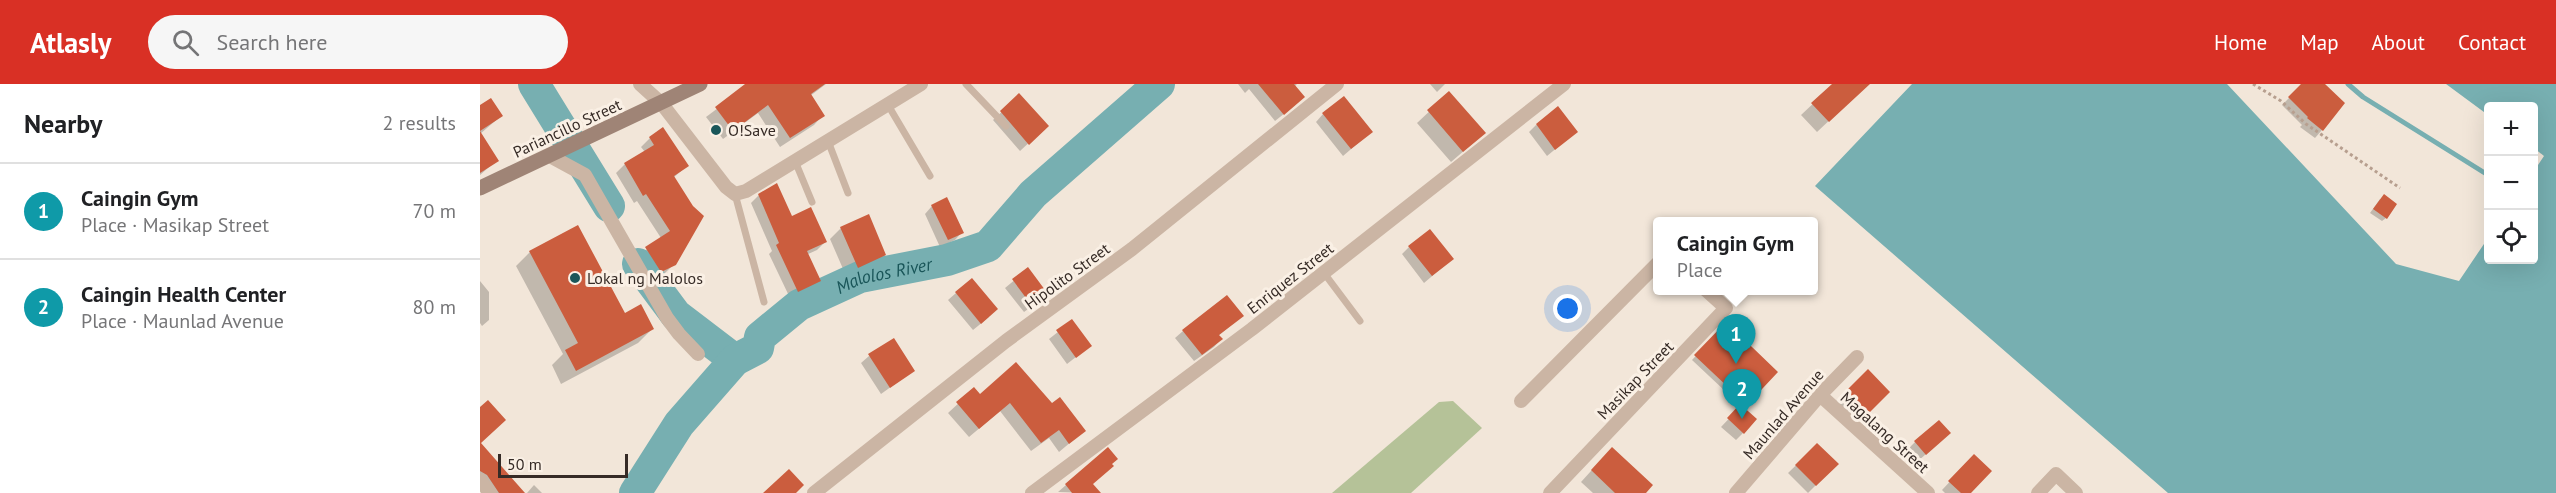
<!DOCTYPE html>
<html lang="en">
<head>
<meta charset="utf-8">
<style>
  body { margin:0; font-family:"PT Sans",sans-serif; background:#f6f6f6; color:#202124 }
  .controls { position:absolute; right:18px; top:18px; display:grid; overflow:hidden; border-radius:6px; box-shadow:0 6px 24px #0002 }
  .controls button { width:54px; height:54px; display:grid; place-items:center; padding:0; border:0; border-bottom:2px solid #e0e0e0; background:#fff; color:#202124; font:30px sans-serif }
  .scale { position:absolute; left:18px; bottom:15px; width:130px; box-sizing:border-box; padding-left:6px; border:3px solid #362b26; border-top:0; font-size:16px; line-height:21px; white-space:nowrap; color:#362b26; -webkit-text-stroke:4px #faf0e5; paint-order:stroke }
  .you { position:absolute; left:1088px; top:225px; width:21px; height:21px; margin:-15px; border:4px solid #fff; border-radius:50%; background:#1a73e8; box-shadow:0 0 0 9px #1a73e833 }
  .badge { display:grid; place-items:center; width:39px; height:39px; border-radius:50%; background:#d93025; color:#fff; font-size:20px; font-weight:700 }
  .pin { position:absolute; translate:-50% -50px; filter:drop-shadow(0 2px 3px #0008) }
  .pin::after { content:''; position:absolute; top:32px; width:21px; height:18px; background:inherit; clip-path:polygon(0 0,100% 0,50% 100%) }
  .popup { position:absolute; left:1173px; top:133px; width:165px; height:78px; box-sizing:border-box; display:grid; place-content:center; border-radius:6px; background:#fff; filter:drop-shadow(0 2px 4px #0005); font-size:20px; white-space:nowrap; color:#757577 }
  .popup b { font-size:22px; color:#202124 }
  .popup::after { content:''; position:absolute; left:50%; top:100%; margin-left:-12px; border:12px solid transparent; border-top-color:#fff }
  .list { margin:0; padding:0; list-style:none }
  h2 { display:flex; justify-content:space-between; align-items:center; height:78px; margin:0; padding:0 24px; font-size:26px }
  h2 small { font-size:20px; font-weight:400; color:#757577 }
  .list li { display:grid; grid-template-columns:39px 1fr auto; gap:18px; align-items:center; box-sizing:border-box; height:96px; padding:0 24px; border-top:2px solid #e0e0e0 }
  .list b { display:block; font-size:22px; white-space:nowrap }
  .list p { margin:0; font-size:20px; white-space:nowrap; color:#757577 }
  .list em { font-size:20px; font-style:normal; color:#757577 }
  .icon { flex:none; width:33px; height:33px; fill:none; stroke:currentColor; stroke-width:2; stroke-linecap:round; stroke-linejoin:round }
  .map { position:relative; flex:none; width:2076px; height:409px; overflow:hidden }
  header { display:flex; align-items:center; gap:36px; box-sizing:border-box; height:84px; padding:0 30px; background:#d93025; color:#fff }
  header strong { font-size:28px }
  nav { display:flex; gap:33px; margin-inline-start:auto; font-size:21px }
  .search { width:420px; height:54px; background:#f6f6f6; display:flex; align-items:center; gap:15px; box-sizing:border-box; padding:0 21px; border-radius:33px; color:#757577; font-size:22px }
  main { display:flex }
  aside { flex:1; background:#fff }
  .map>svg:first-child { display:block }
  .green { fill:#b5c298 }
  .water { fill:#77afb1 }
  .shadow { fill:#0003 }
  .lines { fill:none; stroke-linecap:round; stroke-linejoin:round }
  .stream { stroke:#77afb1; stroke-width:5 }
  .river { stroke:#77afb1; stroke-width:32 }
  .building { fill:#cb5d3e }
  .path { stroke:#b79f8f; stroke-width:3; stroke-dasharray:3 3; stroke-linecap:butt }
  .service { stroke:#cbb5a4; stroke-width:7 }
  .minor { stroke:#cbb5a4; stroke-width:14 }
  .secondary { stroke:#9f8476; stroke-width:15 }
  .poi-dot { fill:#1a5659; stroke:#faf0e5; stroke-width:2 }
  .labels { text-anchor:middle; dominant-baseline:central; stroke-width:6; stroke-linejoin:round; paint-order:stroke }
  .street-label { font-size:16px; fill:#362b26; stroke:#faf0e5 }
  .poi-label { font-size:16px; fill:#362b26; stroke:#faf0e5; text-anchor:start }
  .water-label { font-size:18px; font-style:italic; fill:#1a5659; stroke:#faf0e5 }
</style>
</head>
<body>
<header>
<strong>Atlasly</strong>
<div class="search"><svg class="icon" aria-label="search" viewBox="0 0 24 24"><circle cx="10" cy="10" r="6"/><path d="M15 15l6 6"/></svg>Search here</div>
<nav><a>Home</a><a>Map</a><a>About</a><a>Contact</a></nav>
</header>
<main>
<aside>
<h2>Nearby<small>2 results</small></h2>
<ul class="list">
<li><span class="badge" style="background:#0f9aa8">1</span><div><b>Caingin Gym</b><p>Place · Masikap Street</p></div><em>70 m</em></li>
<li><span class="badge" style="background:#0f9aa8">2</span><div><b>Caingin Health Center</b><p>Place · Maunlad Avenue</p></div><em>80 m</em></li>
</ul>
</aside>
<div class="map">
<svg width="2076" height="409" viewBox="0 0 2076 409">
  <rect width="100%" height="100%" fill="#f2e6d9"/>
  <path class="green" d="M973 317 1002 344 931 409H852L959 318Z"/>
  <path class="water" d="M1432 0H1747L1916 180 1979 197 2008 154V176H2054V87L2064 72 2054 64V22H2008V31L1966 0H2076V409H1688L1335 102Z"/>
  <path class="shadow" d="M270 0H346L330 12 343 31 334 41 300 63 278 29 243 55 226 33Z
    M758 0H817L814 3 815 21 795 37 769 5 765 9Z
    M950 0H965L957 8Z
    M1354 0H1388L1337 48 1321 31Z
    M1823 0H1843L1842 46 1835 54 1820 43 1822 41 1802 21Z
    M969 9 993 59 971 78 937 39Z
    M539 12 567 42 540 67 513 36Z
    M0 22 21 32 0 50 17 76 0 91Z
    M843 30 891 48 863 72 836 38Z
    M1056 41 1096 48 1067 72 1049 48Z
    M170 54 207 82 193 94 194 180 185 189 172 195 157 173 181 154 157 117 154 119 136 89 145 80 165 68 161 63Z
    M279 111 345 158 337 166 326 171 339 197 331 204 310 214 289 170 292 167 271 119Z
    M1900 115 1906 134 1902 137 1890 129Z
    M452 122 482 148 475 156 460 163 445 130Z
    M361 144 405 171 394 182 367 194 350 155Z
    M929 163 964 182 944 199 922 170Z
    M50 168 144 231 172 245 158 259 81 300 72 281 83 270 36 182Z
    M548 185 559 217 544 228 525 204Z
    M0 197 9 208V236L2 242 0 239Z
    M476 209 509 233 493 246 468 216Z
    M762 232 738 252 741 255 734 263 714 277 695 254 703 247Z
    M592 237 610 262 587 280 569 255Z
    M1246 240 1296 288 1262 324 1263 349 1256 356 1241 343 1261 322 1212 276Z
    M389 272 433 287 401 310 381 279Z
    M1388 287 1408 308 1376 340 1355 320Z
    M494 305 500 312 572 321 604 347 579 368 569 354 551 367 520 327 489 353 468 329Z
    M1461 357 1438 377 1428 365 1435 358Z
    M0 360 43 409H7L0 400Z
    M1337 361 1357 380 1328 409 1308 389Z
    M1494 372 1489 409H1465L1462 406Z
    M1121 376 1164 409H1113L1101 398Z
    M612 400 610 409 578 408 586 401Z
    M54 401 62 409H47Z"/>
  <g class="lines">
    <path class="stream" d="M1868 0 1883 13 2008 91"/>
    <g class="river">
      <path d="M54 0 129 122"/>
      <path d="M158 180 196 231 255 276"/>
      <path id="s1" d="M155 409 199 340 255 276 278 264 280 253 319 221 380 193 467 176 508 162 553 110 679 0"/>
    </g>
  </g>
  <path class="building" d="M265 0H345L331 10 345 32 310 54 288 21 253 47 235 23Z
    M778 0H814L825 13 804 31Z
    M1352 0H1390L1349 38 1331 19Z
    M1821 0H1845L1865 19 1843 47 1827 34 1828 33 1808 13Z
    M969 7 1006 49 983 68 947 26Z
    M539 9 569 42 549 61 520 27Z
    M864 12 893 48 871 65 842 29Z
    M11 14 23 32 0 47 19 77 0 89V21Z
    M1078 22 1098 48 1075 66 1056 40Z
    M183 43 209 82 194 92 213 122 224 132 196 181 181 188 165 163 190 147 166 110 163 112 144 79 174 61 169 53Z
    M297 99 312 132 331 123 347 158 327 167 341 197 318 208 296 161 299 159 278 110Z
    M1904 110 1917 120 1907 135 1893 125Z
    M467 113 484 149 468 156 451 121Z
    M389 130 406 171 378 184 360 143Z
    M98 141 145 229 161 220 174 245 96 287 85 266 98 259 49 167Z
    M950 145 974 175 952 192 928 162Z
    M548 183 568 210 552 222 532 195Z
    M492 194 518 225 501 240 475 208Z
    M747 211 764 232 739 251 743 255 722 271 702 246Z
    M592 235 612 262 596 274 576 246Z
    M1246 238 1298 288 1267 321 1214 271Z
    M414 254 435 287 410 304 388 270Z
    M536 278 572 319 580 313 606 347 589 360 579 346 561 359 530 319 499 345 476 318 494 303 500 310Z
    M1388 285 1410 308 1384 334 1362 311Z
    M8 316 26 336 1 359 45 409H19L7 391 0 387V323Z
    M1260 320 1277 335 1264 350 1247 334Z
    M1459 336 1471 349 1446 371 1434 357Z
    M1337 359 1359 380 1336 402 1315 381Z
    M628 363 638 375 632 380 634 382 613 400 621 409H592L585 400Z
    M1132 363 1173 401 1166 409H1135L1111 386Z
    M1494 370 1512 387 1491 409H1481L1468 397Z
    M309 385 324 401 316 409H283Z"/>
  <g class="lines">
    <path class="path" d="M1773 0 1801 17 1826 40 1920 104"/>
    <path class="service" d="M486 0 526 42
      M408 21 450 92
      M348 57 368 109
      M315 77 332 118
      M255 110 284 218
      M844 189 880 237"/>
    <path class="minor" d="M160 0 182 20 246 103 255 110 266 107 441 0
      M70 72 105 91 187 234 199 250 218 270
      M1340 311 1448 409
      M1041 317 1178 179
      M0 396 10 409
      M334 409 526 257 652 165 857 0
      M552 409 772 245 1084 0
      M1070 409 1246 224 1226 206
      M1256 409 1340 311 1377 273
      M1558 409 1576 390 1596 409"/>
    <path class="secondary" d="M0 104 220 0"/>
  </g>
  <g class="poi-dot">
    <circle cx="236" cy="46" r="6"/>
    <circle cx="95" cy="194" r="6"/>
  </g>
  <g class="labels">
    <g class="street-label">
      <text transform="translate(87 44) rotate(-25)">Pariancillo Street</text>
      <text transform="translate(587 192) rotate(-36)">Hipolito Street</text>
      <text transform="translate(810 194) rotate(-38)">Enriquez Street</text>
      <text transform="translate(1155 296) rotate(-46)">Masikap Street</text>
      <text transform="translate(1303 330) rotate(-49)">Maunlad Avenue</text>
      <text transform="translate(1405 348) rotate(42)">Magalang Street</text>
    </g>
    <g class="poi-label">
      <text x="248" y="46">O!Save</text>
      <text x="107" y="194">Lokal ng Malolos</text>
    </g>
    <g class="water-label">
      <text stroke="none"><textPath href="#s1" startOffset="345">Malolos River</textPath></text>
    </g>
  </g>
</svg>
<div class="controls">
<button>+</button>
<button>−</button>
<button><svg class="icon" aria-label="locate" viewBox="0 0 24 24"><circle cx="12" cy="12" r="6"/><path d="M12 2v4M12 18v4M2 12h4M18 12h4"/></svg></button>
</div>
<div class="scale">50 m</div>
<div class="you"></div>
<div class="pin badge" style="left:1256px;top:280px;background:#0f9aa8">1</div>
<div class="popup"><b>Caingin Gym</b>Place</div>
<div class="pin badge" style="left:1262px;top:335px;background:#0f9aa8">2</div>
</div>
</main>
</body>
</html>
